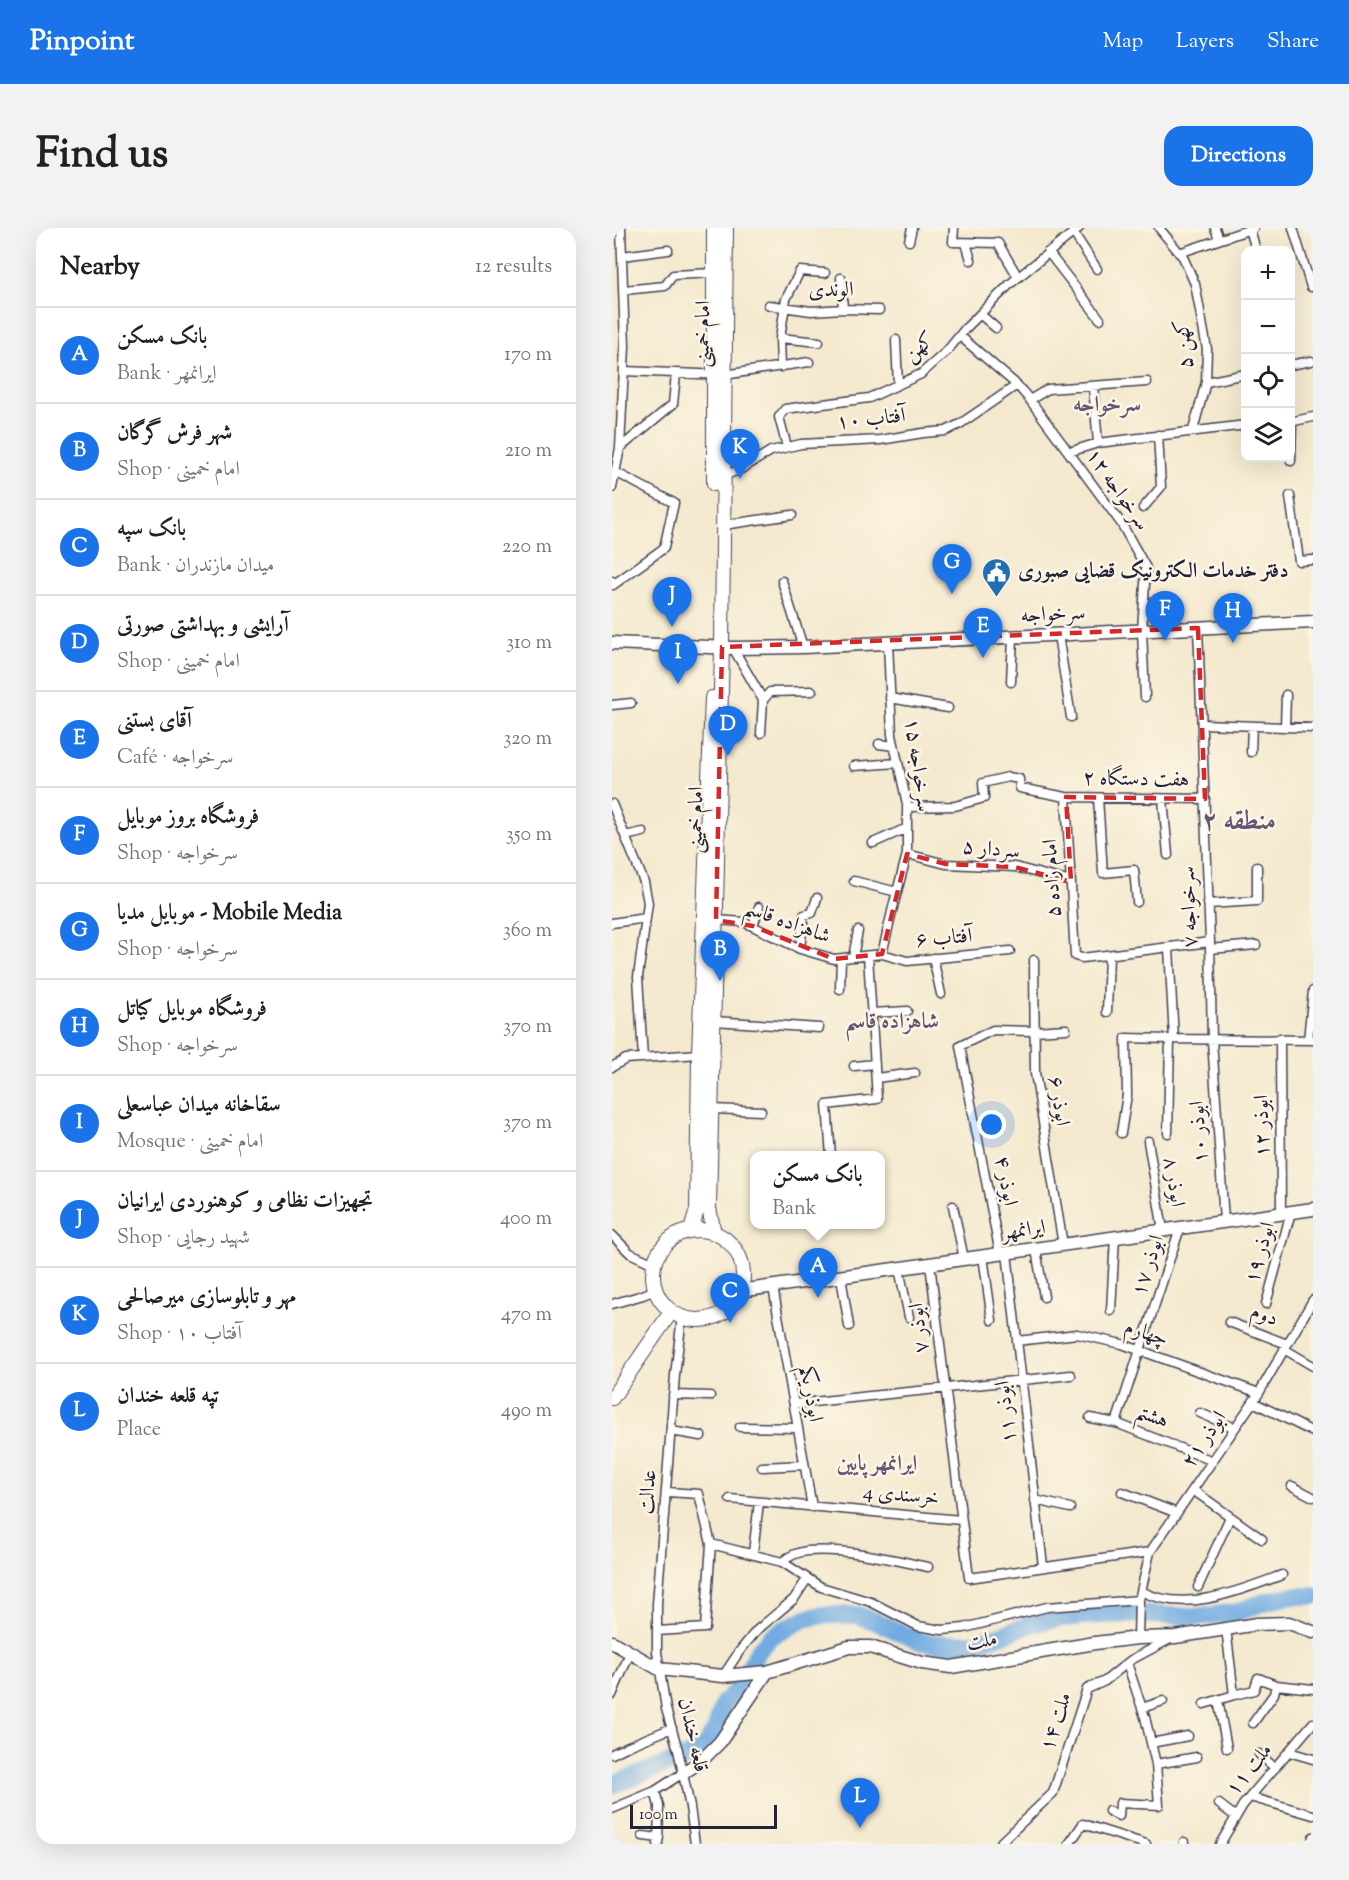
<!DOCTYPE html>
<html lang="en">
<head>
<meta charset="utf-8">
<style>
  body { margin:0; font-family:"Sorts Mill Goudy",Amiri,serif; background:#f2f2f2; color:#202124 }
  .controls { position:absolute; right:18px; top:18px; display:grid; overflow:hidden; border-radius:12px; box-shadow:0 6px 24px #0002 }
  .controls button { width:54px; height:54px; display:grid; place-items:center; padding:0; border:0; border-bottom:2px solid #e0e0e0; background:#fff; color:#202124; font:30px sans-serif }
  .scale { position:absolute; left:18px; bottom:15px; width:147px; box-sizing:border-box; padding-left:6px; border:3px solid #22223b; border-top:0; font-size:16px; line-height:21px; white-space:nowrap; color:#22223b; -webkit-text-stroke:4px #fcf5e5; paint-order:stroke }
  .you { position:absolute; left:380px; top:897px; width:21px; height:21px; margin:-15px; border:4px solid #fff; border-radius:50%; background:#1a73e8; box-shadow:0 0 0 9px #1a73e833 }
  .badge { display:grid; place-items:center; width:39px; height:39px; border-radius:50%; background:#1a73e8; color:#fff; font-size:20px; font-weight:700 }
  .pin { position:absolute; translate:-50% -50px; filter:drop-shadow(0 2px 3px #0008) }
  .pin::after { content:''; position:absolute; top:32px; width:21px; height:18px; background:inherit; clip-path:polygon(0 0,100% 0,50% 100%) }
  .popup { position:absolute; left:138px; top:923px; width:135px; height:78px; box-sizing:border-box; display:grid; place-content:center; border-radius:12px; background:#fff; filter:drop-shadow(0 2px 4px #0005); font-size:20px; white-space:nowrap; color:#757577 }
  .popup b { font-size:22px; color:#202124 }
  .popup::after { content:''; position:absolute; left:50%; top:100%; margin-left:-12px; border:12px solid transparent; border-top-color:#fff }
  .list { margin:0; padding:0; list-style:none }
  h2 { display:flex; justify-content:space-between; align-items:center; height:78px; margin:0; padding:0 24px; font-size:26px }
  h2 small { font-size:20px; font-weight:400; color:#757577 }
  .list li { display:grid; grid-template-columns:39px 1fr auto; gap:18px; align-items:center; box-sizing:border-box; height:96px; padding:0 24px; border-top:2px solid #e0e0e0 }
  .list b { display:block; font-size:22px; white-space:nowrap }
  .list p { margin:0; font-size:20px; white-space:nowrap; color:#757577 }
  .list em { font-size:20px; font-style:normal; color:#757577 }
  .icon { flex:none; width:33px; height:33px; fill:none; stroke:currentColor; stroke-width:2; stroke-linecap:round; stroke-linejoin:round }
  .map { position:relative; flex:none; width:701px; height:1616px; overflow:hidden; border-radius:18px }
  header { display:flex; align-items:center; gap:36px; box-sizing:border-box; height:84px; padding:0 30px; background:#1a73e8; color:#fff }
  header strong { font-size:28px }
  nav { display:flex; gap:33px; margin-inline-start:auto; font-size:21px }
  .intro { display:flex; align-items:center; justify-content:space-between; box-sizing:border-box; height:144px; padding:0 36px }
  h1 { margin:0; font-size:42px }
  .button { padding:15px 27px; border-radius:18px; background:#1a73e8; color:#fff; font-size:21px; font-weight:700 }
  main { display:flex; gap:36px; padding:0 36px }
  aside { flex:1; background:#fff; border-radius:18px; box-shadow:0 6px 24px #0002 }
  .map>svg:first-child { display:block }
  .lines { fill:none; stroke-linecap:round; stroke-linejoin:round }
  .river { stroke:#71abe1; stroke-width:18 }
  .street-casing { stroke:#424051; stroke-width:11 }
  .secondary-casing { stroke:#424051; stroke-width:15 }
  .primary-casing { stroke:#424051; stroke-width:16 }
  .street { stroke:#fff; stroke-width:8 }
  .secondary { stroke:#fff; stroke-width:12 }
  .primary { stroke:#fff; stroke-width:14 }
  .marked { fill:none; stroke:#d62828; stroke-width:4.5; stroke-dasharray:12 8; stroke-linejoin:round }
  .labels { text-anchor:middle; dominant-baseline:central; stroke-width:5; stroke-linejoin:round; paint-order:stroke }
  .street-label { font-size:21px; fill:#22223b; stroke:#fcf5e5 }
  .poi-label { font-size:21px; font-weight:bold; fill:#22223b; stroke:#fcf5e5; text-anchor:start }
  .neighbourhood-label { font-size:22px; font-weight:bold; fill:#615674; stroke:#fcf5e5 }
  .district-label { font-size:27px; font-weight:bold; fill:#615674; stroke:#fcf5e5 }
</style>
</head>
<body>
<header>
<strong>Pinpoint</strong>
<nav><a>Map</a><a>Layers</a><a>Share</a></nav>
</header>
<div class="intro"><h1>Find us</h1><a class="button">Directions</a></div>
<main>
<aside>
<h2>Nearby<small>12 results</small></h2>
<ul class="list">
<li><span class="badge">A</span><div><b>بانک مسکن</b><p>Bank · ایرانمهر</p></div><em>170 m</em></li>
<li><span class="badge">B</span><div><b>شهر فرش گرگان</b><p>Shop · امام خمینی</p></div><em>210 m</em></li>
<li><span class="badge">C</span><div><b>بانک سپه</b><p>Bank · میدان مازندران</p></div><em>220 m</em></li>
<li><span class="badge">D</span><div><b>آرایشی و بهداشتی صورتی</b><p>Shop · امام خمینی</p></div><em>310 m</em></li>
<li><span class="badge">E</span><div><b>آقای بستنی</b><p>Café · سرخواجه</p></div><em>320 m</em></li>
<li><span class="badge">F</span><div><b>فروشگاه بروز موبایل</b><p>Shop · سرخواجه</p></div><em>350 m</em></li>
<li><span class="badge">G</span><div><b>موبایل مدیا - Mobile Media</b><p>Shop · سرخواجه</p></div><em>360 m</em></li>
<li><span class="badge">H</span><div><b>فروشگاه موبایل کیاتل</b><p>Shop · سرخواجه</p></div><em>370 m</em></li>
<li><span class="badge">I</span><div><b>سقاخانه میدان عباسعلی</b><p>Mosque · امام خمینی</p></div><em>370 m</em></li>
<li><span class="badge">J</span><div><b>تجهیزات نظامی و کوهنوردی ایرانیان</b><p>Shop · شهید رجایی</p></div><em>400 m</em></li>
<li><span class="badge">K</span><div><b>مهر و تابلوسازی میرصالحی</b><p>Shop · ۱۰ آفتاب</p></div><em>470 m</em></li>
<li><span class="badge">L</span><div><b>تپه قلعه خندان</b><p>Place</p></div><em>490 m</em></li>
</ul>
</aside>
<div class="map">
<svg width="701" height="1616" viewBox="0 0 701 1616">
  <rect width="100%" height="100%" fill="#fcf5e5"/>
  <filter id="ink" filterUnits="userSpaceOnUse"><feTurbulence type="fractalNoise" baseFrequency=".0167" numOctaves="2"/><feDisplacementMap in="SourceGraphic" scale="12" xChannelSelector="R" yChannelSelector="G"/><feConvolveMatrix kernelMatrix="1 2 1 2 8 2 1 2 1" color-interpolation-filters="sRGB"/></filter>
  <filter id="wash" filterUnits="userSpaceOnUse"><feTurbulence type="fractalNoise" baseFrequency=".008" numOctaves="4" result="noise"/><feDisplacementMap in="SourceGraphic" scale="24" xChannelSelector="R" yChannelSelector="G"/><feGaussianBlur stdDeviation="1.35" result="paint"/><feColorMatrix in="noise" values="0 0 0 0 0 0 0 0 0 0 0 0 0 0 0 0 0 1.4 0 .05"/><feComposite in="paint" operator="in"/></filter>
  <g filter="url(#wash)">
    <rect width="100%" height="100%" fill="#f4e9ce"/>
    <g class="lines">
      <path class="river" d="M0 1557 84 1525 94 1517 103 1503 112 1474 126 1461 145 1424 160 1408 192 1391 210 1387H245L265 1394 310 1414 336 1416 360 1415 387 1408 419 1396 449 1390 473 1388 518 1386 583 1389 626 1384 655 1373 681 1368H701"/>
    </g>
  </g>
  <g filter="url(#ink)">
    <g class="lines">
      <defs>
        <path id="street" d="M342 0 341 14 386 15 406 49
          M547 0 571 29 583 56 595 121 594 154 581 202
          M603 0 607 11
          M681 0 699 59
          M638 1 644 22
          M461 4 485 41
          M297 13 300 0
          M354 15 359 32
          M436 24 488 91
          M567 25 642 0
          M10 28 56 22
          M229 50 231 81
          M12 62 53 58 61 47 102 45
          M157 77 199 83 231 81 267 82
          M368 86 384 100
          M348 108 405 157 418 172 509 295 534 340 530 403 533 469
          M168 110 207 114
          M284 112 286 157
          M678 137 699 133
          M169 139 168 110 174 71 188 43 213 45
          M12 143 112 147 197 134
          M594 154 634 146
          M481 158 486 215
          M418 172 436 161 535 154
          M678 194 701 189
          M175 219 167 189 173 181 257 170 309 146 335 123 353 101 398 56 467 0
          M8 220 61 176 64 146
          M457 224 486 215 634 197
          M679 233 680 194
          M109 249 129 241 159 223 189 216 268 212 311 205 334 203 348 196 405 157
          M0 260 8 220 13 118 9 0
          M678 268 687 333 701 332
          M531 280 549 259 546 207
          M111 297 180 287
          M0 353 1 357 52 320 62 275 5 245
          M170 353 191 419
          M586 400 598 714 600 812 612 993
          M446 407 459 489
          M121 420 151 472 149 505
          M399 454 401 409
          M278 470 336 480
          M151 472 158 464 200 463
          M0 477 19 475
          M590 496 701 500
          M673 499 674 467
          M267 516 282 518
          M639 524 640 498
          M242 538 286 535
          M454 569 463 728 470 730 598 714
          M486 570 491 645 522 642 525 674
          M551 571 556 627
          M0 576 32 654 36 675 26 749 31 830
          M295 579 343 578 372 570 371 555 396 549 407 551 408 560 454 569 593 571
          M13 608 31 604
          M261 615 295 600
          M295 626 334 636 403 639 459 654
          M242 653 285 664
          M596 676 645 673V639
          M104 692 132 694 188 721 222 731 270 726 295 733 398 723
          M0 695 34 690
          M141 698 147 679
          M557 720 562 811
          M188 721 192 687 200 685 205 670
          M598 721 644 717
          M270 726 282 675 295 626V576L280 507 276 414
          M241 729 246 703
          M321 730 329 766
          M422 732 423 845 451 1017
          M228 761 229 731
          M495 784 497 727
          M260 785 295 783
          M102 793 207 800
          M668 810 669 985
          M696 812 701 763
          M242 838 263 836
          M0 839 14 831 87 826
          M264 850 303 845
          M100 881 149 883
          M509 905 515 867 514 810C576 812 639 811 701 812
          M556 905 558 811
          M536 913 551 1002
          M219 928 215 877 265 871 256 728
          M341 978 352 1031
          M568 1000 504 1195 601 1233
          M0 1007 18 1025 42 1036
          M424 1021 432 1069
          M395 1025 431 1338
          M388 1026 348 818 381 802 423 803 454 801
          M371 1028 380 1092
          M318 1036 357 1350 538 1324
          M287 1040 297 1089
          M229 1049 237 1098
          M161 1059 200 1279
          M0 1076 31 1067 43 1062
          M654 1076 679 984
          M499 1083 503 1009
          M70 1089 63 1147 45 1376V1424L54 1481 66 1522 78 1579 83 1616
          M617 1094 675 1116
          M405 1113 465 1106 510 1116 647 1165
          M672 1121 701 1138
          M61 1167 98 1168
          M641 1174 701 1204
          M182 1176 459 1147
          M588 1185 623 1200
          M478 1190 504 1195
          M128 1199 186 1200
          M59 1203 89 1208
          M150 1239 192 1237
          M680 1258 701 1269
          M581 1262 650 1311
          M510 1264 565 1285
          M118 1271 349 1292
          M423 1272 458 1280
          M99 1316 170 1334 209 1359 259 1374 306 1398 330 1402 352 1400 435 1379 527 1372
          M141 1325 147 1274
          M170 1334C177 1328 186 1324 195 1323 234 1320 278 1331 316 1339
          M586 1359 618 1289
          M529 1363C573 1386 627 1363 670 1347
          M45 1403 93 1400 99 1316 87 1266 55 1264
          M526 1410 527 1372 538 1324 647 1165 701 1072
          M111 1448 127 1424 144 1403 182 1371 195 1351
          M0 1467 18 1425
          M622 1467 642 1462 646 1450 664 1457 701 1461
          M606 1472 615 1520
          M592 1476 622 1467 614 1400
          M530 1480 551 1473
          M641 1495 662 1466 664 1457
          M539 1515 576 1508
          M677 1524 701 1531
          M0 1526 14 1519 60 1500
          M647 1526 663 1540
          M544 1536 585 1529
          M43 1563 47 1578 46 1616
          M638 1569 701 1587
          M607 1576 624 1589
          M0 1581 43 1563 71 1545
          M497 1583 507 1588 508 1575 547 1577 544 1536 533 1489 515 1435
          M31 1608 47 1610
          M387 1616 441 1565 475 1461 493 1453 519 1432 560 1410
          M457 1616 471 1596 534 1616
          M572 1616V1614
          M608 1616 631 1577 701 1495
          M700 1616 701 1609"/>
        <path id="secondary" d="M0 415 121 420 191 419 701 394
          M128 1063 701 981
          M0 1414 47 1441 111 1448 155 1444 237 1419H258L310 1435 339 1439 483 1415 526 1410 563 1409 645 1396 677 1395 701 1404
          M71 1545 89 1533 108 1514 155 1444"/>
        <path id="primary" d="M102 0V256
          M41 1047a45 45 0 1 1 90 0a45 45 0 1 1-90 0Z
          M79 1002 85 982 87 826 100 470
          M102 1005 97 980 110 419 114 0
          M0 1170 59 1084"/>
      </defs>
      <use href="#street" class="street-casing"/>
      <use href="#secondary" class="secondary-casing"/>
      <use href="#primary" class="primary-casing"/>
      <use href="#street" class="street"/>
      <use href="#secondary" class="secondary"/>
      <use href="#primary" class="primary"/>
    </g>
  </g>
  <path class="marked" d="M586 400 593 571 454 569 459 654 403 639 334 636 295 626 270 726 222 731 141 698 104 692 110 419Z"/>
  <defs>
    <symbol id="civic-pin" viewBox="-11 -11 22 30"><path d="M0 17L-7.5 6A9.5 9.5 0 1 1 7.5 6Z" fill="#1f6fb2" stroke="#fcf5e5"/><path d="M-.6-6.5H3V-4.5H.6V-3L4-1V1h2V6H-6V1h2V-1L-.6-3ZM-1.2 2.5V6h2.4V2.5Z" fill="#fff"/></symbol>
  </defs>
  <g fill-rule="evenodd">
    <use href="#civic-pin" x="368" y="328" width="33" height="45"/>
  </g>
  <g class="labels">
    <g class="street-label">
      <text transform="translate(219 63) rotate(-1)">الوندی</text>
      <text transform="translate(92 106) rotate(-89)">امام خمینی</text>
      <text transform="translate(573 116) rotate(-96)">۵ کهن</text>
      <text transform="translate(308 120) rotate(-39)">کهن</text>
      <text transform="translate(259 192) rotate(-6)">۱۰ آفتاب</text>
      <text transform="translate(505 262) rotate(55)">۱۲ سرخواجه</text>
      <text transform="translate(441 387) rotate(-3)">سرخواجه</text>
      <text transform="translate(305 537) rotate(82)">سرخواجه ۱۵</text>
      <text transform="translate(524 552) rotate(1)">هفت دستگاه ۲</text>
      <text transform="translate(85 592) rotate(-89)">امام خمینی</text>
      <text transform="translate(379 622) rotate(5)">۵ سردار</text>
      <text transform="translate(441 650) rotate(-93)">۵ امام زاده</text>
      <text transform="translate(578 679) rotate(-92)">سرخواجه ۷</text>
      <text transform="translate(175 695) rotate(20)">شاهزاده قاسم</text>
      <text transform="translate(332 711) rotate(-5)">آفتاب ۶</text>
      <text transform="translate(446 873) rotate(81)">ابوذر ۶</text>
      <text transform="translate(651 898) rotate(-91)">ابوذر ۱۲</text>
      <text transform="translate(588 904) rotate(-94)">ابوذر ۱۰</text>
      <text transform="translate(393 953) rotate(79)">ابوذر ۴</text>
      <text transform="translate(561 954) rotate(81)">۸ ابوذر</text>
      <text transform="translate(412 1003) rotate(-8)">ایرانمهر</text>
      <text transform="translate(649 1025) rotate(-74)">ابوذر ۱۹</text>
      <text transform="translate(537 1038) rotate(-72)">۱۷ ابوذر</text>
      <text transform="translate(652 1088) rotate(21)">دوم</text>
      <text transform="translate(308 1100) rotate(-97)">۷ ابوذر</text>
      <text transform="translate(534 1106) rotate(18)">چهارم</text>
      <text transform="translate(198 1166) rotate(80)">ابوذر یکم</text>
      <text transform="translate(395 1184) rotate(-97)">ابوذر ۱۱</text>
      <text transform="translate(540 1189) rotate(21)">هشتم</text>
      <text transform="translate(593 1212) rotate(-56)">۲۱ ابوذر</text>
      <text transform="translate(37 1264) rotate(-86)">عدالت</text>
      <text transform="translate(289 1268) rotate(5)">خرسندی 4</text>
      <text transform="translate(370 1414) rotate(-10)">ملت</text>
      <text transform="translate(445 1494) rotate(-72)">۱۴ ملت</text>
      <text transform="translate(80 1507) rotate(77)">قلعه خندان</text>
      <text transform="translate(638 1542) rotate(-51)">۱۱ ملت</text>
    </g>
    <g class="poi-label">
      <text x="406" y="344">دفتر خدمات الکترونیک قضایی صبوری</text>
    </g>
    <g class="neighbourhood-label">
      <text x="495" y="178">سرخواجه</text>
      <text x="280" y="795">شاهزاده قاسم</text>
      <text x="265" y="1237">ایرانمهر پایین</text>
    </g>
    <g class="district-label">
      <text x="627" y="594">منطقه ۲</text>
    </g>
  </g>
</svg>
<div class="controls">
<button>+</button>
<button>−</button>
<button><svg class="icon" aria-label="locate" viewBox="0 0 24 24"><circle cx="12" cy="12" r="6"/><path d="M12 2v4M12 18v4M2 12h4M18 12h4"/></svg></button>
<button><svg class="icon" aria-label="layers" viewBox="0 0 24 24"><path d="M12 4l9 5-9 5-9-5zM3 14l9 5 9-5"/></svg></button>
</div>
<div class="scale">100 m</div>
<div class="you"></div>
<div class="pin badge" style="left:206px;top:1070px">A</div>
<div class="popup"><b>بانک مسکن</b>Bank</div>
<div class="pin badge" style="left:108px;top:753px">B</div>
<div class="pin badge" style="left:118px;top:1095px">C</div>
<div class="pin badge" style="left:116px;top:528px">D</div>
<div class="pin badge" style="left:371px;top:430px">E</div>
<div class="pin badge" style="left:553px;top:413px">F</div>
<div class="pin badge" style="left:340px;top:366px">G</div>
<div class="pin badge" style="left:621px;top:415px">H</div>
<div class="pin badge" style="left:66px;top:456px">I</div>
<div class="pin badge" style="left:60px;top:399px">J</div>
<div class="pin badge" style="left:128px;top:251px">K</div>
<div class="pin badge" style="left:248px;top:1600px">L</div>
</div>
</main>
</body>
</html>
